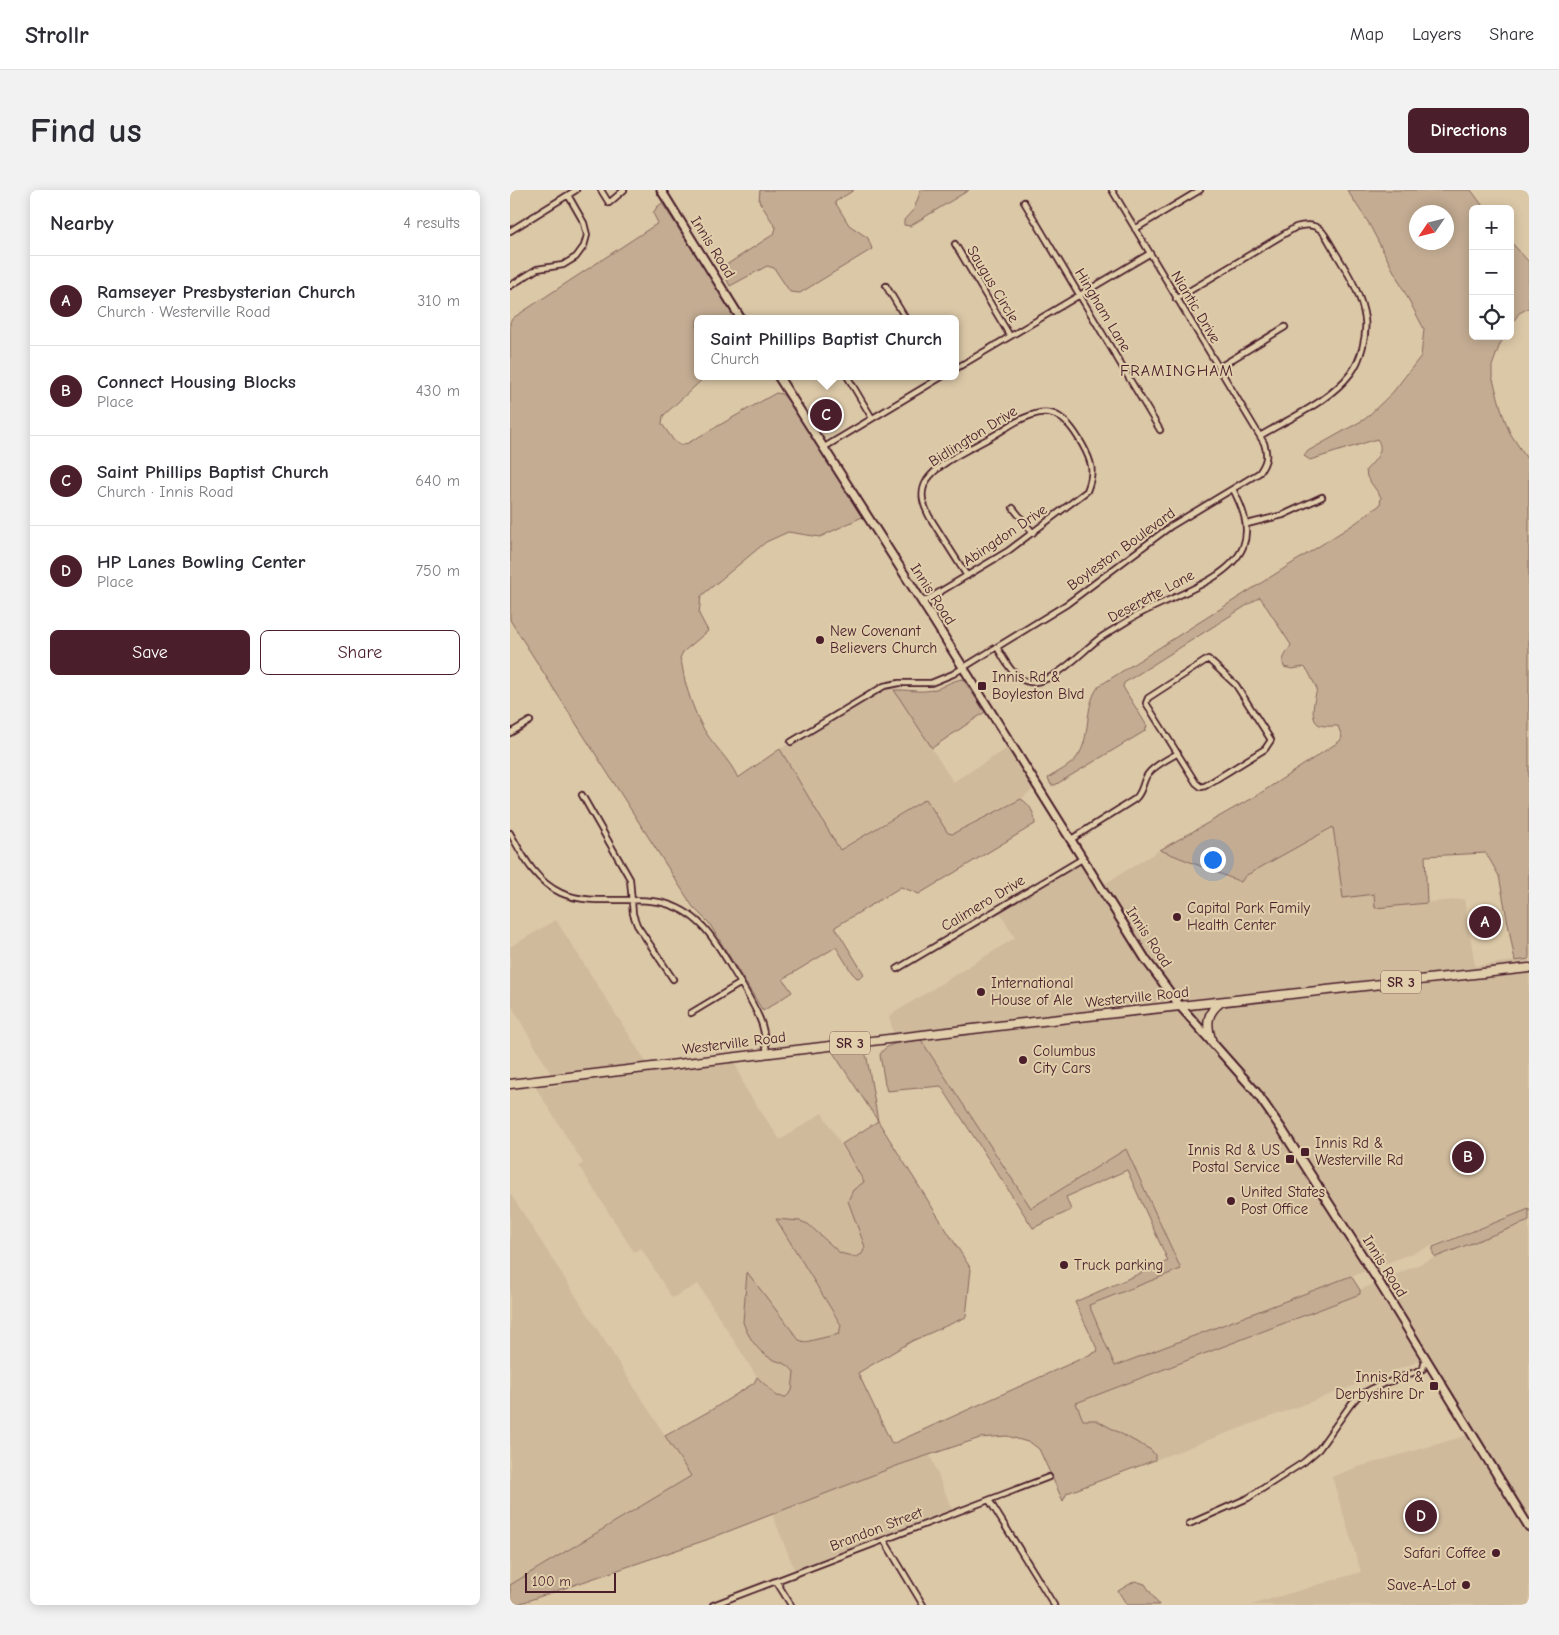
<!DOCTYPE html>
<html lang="en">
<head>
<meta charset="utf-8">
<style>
  body { margin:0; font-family:"Comic Neue",sans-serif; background:#f2f2f3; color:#2b2b33 }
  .controls { position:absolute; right:15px; top:15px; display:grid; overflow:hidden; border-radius:8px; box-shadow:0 2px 12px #0003 }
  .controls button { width:45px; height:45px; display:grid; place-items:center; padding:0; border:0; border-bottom:1px solid #e1e1e2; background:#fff; color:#2b2b33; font:25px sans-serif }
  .compass { position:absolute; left:899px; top:15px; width:45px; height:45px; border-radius:50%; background:#fff; box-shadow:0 2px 12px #0003; rotate:235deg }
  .scale { position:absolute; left:15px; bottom:12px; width:91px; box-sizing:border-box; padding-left:5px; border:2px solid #4a1f2b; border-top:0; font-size:14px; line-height:18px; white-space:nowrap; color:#4a1f2b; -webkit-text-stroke:4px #e1cfac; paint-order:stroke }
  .you { position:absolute; left:702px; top:669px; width:18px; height:18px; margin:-12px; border:4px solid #fff; border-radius:50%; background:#1a73e8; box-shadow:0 0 0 8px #1a73e833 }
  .badge { display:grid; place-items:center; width:32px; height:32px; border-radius:50%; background:#4a1f2b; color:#fff; font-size:16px; font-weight:700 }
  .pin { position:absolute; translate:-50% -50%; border:2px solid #fff; box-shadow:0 1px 5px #0006 }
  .popup { position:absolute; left:184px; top:125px; width:265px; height:65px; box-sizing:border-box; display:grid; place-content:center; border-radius:8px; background:#fff; filter:drop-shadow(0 1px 4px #0005); font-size:16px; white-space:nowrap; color:#7c7c81 }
  .popup b { font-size:19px; color:#2b2b33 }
  .popup::after { content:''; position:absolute; left:50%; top:100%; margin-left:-10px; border:10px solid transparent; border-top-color:#fff }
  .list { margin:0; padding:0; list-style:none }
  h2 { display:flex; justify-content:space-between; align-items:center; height:65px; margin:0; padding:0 20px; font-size:21px }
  h2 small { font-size:16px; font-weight:400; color:#7c7c81 }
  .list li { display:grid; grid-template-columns:32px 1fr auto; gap:15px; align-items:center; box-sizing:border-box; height:90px; padding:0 20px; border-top:1px solid #e1e1e2 }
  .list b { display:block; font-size:19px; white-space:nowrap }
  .list p { margin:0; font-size:16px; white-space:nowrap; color:#7c7c81 }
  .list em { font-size:16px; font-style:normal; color:#7c7c81 }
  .actions { display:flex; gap:10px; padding:15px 20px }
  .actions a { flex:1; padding:11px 0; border:1px solid #4a1f2b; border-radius:8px; text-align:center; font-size:18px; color:#4a1f2b }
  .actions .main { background:#4a1f2b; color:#fff }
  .icon { flex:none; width:28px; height:28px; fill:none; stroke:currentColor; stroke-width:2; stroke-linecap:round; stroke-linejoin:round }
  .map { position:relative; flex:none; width:1019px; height:1415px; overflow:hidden; border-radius:8px }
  header { display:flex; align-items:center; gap:30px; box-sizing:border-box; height:70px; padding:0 25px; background:#fff; border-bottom:1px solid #e1e1e2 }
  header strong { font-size:24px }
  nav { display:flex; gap:28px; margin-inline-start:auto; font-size:18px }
  .intro { display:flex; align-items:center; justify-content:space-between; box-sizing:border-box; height:120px; padding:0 30px }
  h1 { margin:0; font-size:35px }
  .button { padding:12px 22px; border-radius:8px; background:#4a1f2b; color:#fff; font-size:18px; font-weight:700 }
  main { display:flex; gap:30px; padding:0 30px }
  aside { flex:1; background:#fff; border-radius:8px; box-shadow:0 2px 12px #0003 }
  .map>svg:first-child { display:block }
  .built { fill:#cfba9c }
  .green { fill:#c3ac92; stroke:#86665e; fill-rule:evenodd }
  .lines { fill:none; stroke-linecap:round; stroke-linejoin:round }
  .street-casing { stroke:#4a1f2b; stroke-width:8 }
  .secondary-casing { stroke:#4a1f2b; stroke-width:11 }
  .primary-casing { stroke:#4a1f2b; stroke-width:11 }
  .street { stroke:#e1cfac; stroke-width:4.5 }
  .secondary { stroke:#e1cfac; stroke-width:7 }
  .primary { stroke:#e1cfac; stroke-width:8 }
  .poi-dot { fill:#4a1f2b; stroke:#e1cfac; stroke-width:2 }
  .labels { text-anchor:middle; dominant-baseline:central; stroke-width:4; stroke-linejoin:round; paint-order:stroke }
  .shield { fill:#e1cfac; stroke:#775452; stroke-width:1 }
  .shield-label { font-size:14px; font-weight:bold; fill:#4a1f2b }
  .street-label { font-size:15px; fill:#4a1f2b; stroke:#e1cfac }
  .poi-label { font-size:15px; fill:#4a1f2b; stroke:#e1cfac; text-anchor:start }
  .neighbourhood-label { font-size:16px; letter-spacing:1px; fill:#4a1f2b; stroke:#e1cfac }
</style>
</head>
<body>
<header>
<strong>Strollr</strong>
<nav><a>Map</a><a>Layers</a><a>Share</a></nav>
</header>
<div class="intro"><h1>Find us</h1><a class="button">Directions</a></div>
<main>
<aside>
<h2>Nearby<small>4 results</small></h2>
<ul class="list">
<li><span class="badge">A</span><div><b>Ramseyer Presbysterian Church</b><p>Church · Westerville Road</p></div><em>310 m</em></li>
<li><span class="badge">B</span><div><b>Connect Housing Blocks</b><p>Place</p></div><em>430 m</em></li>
<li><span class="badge">C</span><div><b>Saint Phillips Baptist Church</b><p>Church · Innis Road</p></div><em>640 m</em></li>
<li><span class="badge">D</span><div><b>HP Lanes Bowling Center</b><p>Place</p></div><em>750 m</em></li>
</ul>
<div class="actions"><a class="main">Save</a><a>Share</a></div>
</aside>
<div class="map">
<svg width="1019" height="1415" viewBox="0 0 1019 1415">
  <rect width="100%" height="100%" fill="#dbc8a7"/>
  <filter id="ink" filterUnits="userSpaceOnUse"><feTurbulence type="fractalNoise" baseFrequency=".02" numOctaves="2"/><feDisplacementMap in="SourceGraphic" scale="10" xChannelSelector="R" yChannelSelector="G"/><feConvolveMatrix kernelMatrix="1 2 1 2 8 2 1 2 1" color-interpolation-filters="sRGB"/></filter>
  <g filter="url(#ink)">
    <path class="built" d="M381 494 443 592 503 555 528 595 511 609 441 644 437 643 416 609 330 660 270 559 368 498Z
      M823 637 864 704 866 718 954 709 965 776 1019 769V1019L605 1176 578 1115 671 1079 616 959 521 1019 411 850 386 854 379 826 505 748 490 722 575 670 591 696 650 660 730 692 735 686Z
      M46 730 140 878 223 867 235 898 270 950 312 923 354 993 343 1000 338 1011 355 1057 352 1064 346 1067 330 1063 298 1034 290 1031 266 1029 331 1136 329 1144 295 1152 289 1150 237 1083 233 1132 236 1139 259 1168 278 1174 284 1182 282 1201 276 1207 267 1206 247 1187 188 1094 162 1108 131 1058 124 1062 69 976 73 973 26 898 48 896 0 813V757Z
      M0 1003 181 1286 0 1395Z
      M1019 1031V1415H741L851 1382 822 1287 845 1278 962 1244 915 1169 645 1270V1265L573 1230 566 1213 850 1104V1100L926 1067Z
      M420 1265 444 1325 286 1383 262 1324 389 1275Z"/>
    <path class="green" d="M250 0H344L325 12 339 35 358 48 362 59 290 103 280 102 264 78 257 76 220 96 213 82V77L264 44 266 38 249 11Z
      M411 0H459L400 36 394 35V30L404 19Z
      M837 0H961L975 19H963V146H995L990 154 982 176V186L993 225 1000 243 1019 272V769L1005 771 989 686 976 663 915 666 917 713 865 718 864 704 833 708 823 637 735 686 731 692 650 660 749 604 830 551 832 547 828 536C823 536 812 537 808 534 799 527 805 508 807 499L798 481 794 477 782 479 774 477C770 468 778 463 781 455L750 407 614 493 613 497 637 536 635 541 545 595H541L538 588C547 582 561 576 567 567 582 548 573 516 589 496L844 334 870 315 871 307 857 287 856 280C864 271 876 261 867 249L800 270 794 266 798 261 855 229 883 202 911 166 914 139 858 32ZM906 22H936V52H906Z
      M152 13 227 129H187V186H196L153 226 152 234 164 251 170 255 178 253 266 203 272 204 281 214 352 327 310 347 278 342 256 352 191 406 189 424 198 441 173 462 170 468C173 476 173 484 175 491 179 506 185 523 192 536 202 555 219 568 228 588L270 559 330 660 416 609 438 643 442 644 511 609C520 614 525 624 525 634L409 704 391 697 325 737 354 784 351 787 347 788 342 783 326 757 273 789 282 802 253 821 199 733 183 717 0 430V132L3 128 148 33 143 23 147 17Z
      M1000 51 1019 72V118L1009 123 1000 137Z
      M453 489 475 522 422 558 384 500C397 499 409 503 422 500 433 498 441 490 453 489Z
      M411 850 521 1018 616 959 671 1079 579 1115 605 1176 841 1086 850 1100V1104L566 1213 573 1230H586L641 1260 645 1265V1270L557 1303 553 1311 529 1259 521 1253 497 1246 470 1248 389 1275 196 1350 5 1415H0V1395L181 1286 155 1246 203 1219 244 1193 247 1187 267 1206 276 1207 282 1201 284 1182C276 1171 271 1174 260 1168 248 1162 237 1145 233 1132L237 1082 289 1150 295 1152 329 1144 331 1135 266 1029 290 1031 298 1034 330 1063 346 1067 352 1064 355 1057 338 1011 343 1000 354 992 332 954 368 931 322 861 348 858 355 863 357 868 368 931 461 1079 456 1127 402 1151 348 1183 382 1254 588 1161 565 1112 658 1071 617 980 556 1007 561 1020 523 1038 431 896 377 901 375 894 370 865C376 851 398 852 411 850Z
      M1019 1019V1031L926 1067 923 1064V1057Z
      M625 1391 635 1394 649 1415H617L608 1401Z"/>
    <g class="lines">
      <defs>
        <path id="street" d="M91 0 99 13 114 0
          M514 12 650 240
          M625 39 690 0
          M0 41 66 0
          M445 54 500 146
          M0 96 27 79 53 75 66 67 74 56 77 45 74 33 58 5
          M376 96 396 129
          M666 109 786 37C796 34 804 34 811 40 816 45 820 54 824 60 837 82 851 102 855 129 857 146 851 170 841 183 819 212 780 228 750 246
          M708 178 775 137
          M445 179 639 64
          M337 186 362 228
          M313 258 433 186
          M503 318 523 343
          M737 334 773 325 812 307
          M413 412 498 361 577 301C585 281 582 272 572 254 565 242 555 226 540 223 532 221 521 225 514 228 502 233 492 241 481 247 462 258 429 272 417 290 409 303 413 314 419 326L457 386
          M487 457C494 469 504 490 520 492 543 495 572 461 590 448 599 442 610 436 619 430 651 409 718 393 733 357 741 336 732 317 723 299
          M698 469 726 495 761 550 755 559 695 596 691 597 686 593 636 513 638 508Z
          M0 543 20 531
          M281 552 374 496 389 493H421L443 484 557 414 661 336 749 283C757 272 758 265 754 253L602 0
          M72 605 120 689 123 724 127 735 163 789
          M0 643C13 666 25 691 51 703 81 716 117 706 149 712 189 720 205 750 224 782 234 798 244 814 251 832 255 842 255 853 257 862
          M560 650 625 609C632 603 632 595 636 587 641 577 658 569 668 563
          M387 779 572 669
          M181 823 231 793
          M479 1310 544 1415
          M679 1334 738 1308 794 1272 809 1259 841 1214 848 1206 863 1198 913 1179 915 1169
          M374 1350 413 1415
          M266 1391 281 1415
          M203 1415 539 1287"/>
        <path id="secondary" d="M151 0 231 129
          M268 186 421 426 636 770 670 816 746 902 771 938 867 1089 1019 1337"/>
        <path id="primary" d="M701 849C696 834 697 822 711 812
          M0 894 505 834 1019 778"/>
      </defs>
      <use href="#street" class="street-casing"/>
      <use href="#secondary" class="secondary-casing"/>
      <use href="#primary" class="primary-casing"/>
      <use href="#street" class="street"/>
      <use href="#secondary" class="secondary"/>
      <use href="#primary" class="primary"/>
    </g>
  </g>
  <g class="poi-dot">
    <circle cx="310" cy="450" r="5"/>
    <rect x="467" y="491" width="10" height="10" rx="2.5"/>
    <circle cx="667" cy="727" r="5"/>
    <circle cx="471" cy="802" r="5"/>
    <circle cx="513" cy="870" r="5"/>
    <rect x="790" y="957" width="10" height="10" rx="2.5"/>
    <rect x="775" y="964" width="10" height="10" rx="2.5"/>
    <circle cx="721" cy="1011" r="5"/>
    <circle cx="554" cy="1075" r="5"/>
    <rect x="919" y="1191" width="10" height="10" rx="2.5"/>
    <circle cx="986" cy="1363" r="5"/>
    <circle cx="956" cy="1395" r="5"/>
  </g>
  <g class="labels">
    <g class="shield">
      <rect x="871" y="780.5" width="40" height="23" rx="4"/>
      <rect x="320" y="841.5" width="40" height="23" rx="4"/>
    </g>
    <g class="shield-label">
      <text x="891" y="792">SR 3</text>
      <text x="340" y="853">SR 3</text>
    </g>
    <g class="street-label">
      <text transform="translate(203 57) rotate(58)">Innis Road</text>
      <text transform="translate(483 94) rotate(59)">Saugus Circle</text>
      <text transform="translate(686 117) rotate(59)">Niantic Drive</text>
      <text transform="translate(593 120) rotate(59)">Hingham Lane</text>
      <text transform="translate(463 246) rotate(-32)">Bidlington Drive</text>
      <text transform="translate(495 345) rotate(-34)">Abingdon Drive</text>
      <text transform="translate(611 359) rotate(-36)">Boyleston Boulevard</text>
      <text transform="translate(423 404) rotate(57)">Innis Road</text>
      <text transform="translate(641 406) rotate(-28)">Deserette Lane</text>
      <text transform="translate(473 713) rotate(-31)">Calimero Drive</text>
      <text transform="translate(639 747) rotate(56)">Innis Road</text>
      <text transform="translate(627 807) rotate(-6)">Westerville Road</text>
      <text transform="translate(224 853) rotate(-7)">Westerville Road</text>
      <text transform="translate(875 1076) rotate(58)">Innis Road</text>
      <text transform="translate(366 1339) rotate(-21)">Brandon Street</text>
    </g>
    <g class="poi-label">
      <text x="320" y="441">New Covenant<tspan x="320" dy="17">Believers Church</tspan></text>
      <text x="482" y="487">Innis Rd &amp;<tspan x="482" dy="17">Boyleston Blvd</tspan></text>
      <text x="677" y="718">Capital Park Family<tspan x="677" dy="17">Health Center</tspan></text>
      <text x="481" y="793">International<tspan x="481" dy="17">House of Ale</tspan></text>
      <text x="523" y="861">Columbus<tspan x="523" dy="17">City Cars</tspan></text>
      <text x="805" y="953">Innis Rd &amp;<tspan x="805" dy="17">Westerville Rd</tspan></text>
      <text x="770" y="960" text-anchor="end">Innis Rd &amp; US<tspan x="770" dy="17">Postal Service</tspan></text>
      <text x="731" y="1002">United States<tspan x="731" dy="17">Post Office</tspan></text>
      <text x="564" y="1075">Truck parking</text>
      <text x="914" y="1187" text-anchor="end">Innis Rd &amp;<tspan x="914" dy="17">Derbyshire Dr</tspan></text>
      <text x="976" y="1363" text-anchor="end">Safari Coffee</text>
      <text x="946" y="1395" text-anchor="end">Save-A-Lot</text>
    </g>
    <g class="neighbourhood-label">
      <text x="667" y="181">FRAMINGHAM</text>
    </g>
  </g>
</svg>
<div class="controls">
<button>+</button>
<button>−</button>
<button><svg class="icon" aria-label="locate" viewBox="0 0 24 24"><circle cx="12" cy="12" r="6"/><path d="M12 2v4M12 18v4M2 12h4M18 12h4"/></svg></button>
</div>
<svg class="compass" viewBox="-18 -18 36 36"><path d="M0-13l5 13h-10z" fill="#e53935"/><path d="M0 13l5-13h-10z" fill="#7c7c81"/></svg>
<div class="scale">100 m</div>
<div class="you"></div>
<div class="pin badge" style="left:975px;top:732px">A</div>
<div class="pin badge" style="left:958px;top:967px">B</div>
<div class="pin badge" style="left:316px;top:225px">C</div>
<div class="popup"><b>Saint Phillips Baptist Church</b>Church</div>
<div class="pin badge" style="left:911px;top:1326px">D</div>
</div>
</main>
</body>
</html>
